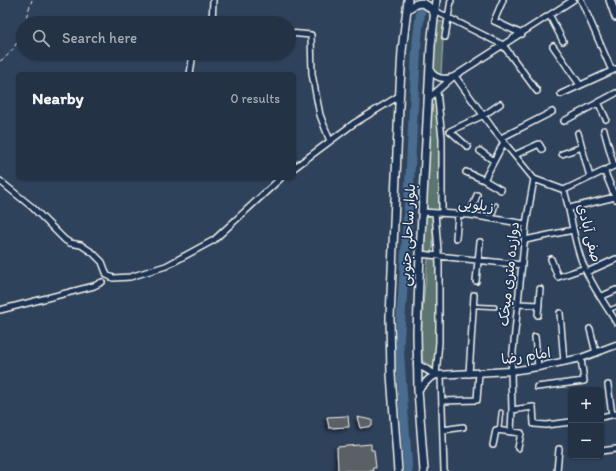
<!DOCTYPE html>
<html lang="en">
<head>
<meta charset="utf-8">
<style>
  body { margin:0; font-family:Itim,"Playpen Sans Arabic",sans-serif; background:#2b3a4c; color:#f1f3f6 }
  .controls { position:absolute; right:12px; bottom:12px; display:grid; overflow:hidden; border-radius:6px; box-shadow:0 1px 3px #0004 }
  .controls button { width:36px; height:36px; display:grid; place-items:center; padding:0; border:0; border-bottom:1px solid #404d5e; background:#233245; color:#f1f3f6; font:20px sans-serif }
  .list { margin:0; padding:0; list-style:none }
  h2 { display:flex; justify-content:space-between; align-items:center; height:52px; margin:0; padding:0 16px; font-size:17px }
  h2 small { font-size:13px; font-weight:400; color:#a3aab3 }
  .icon { flex:none; width:22px; height:22px; fill:none; stroke:currentColor; stroke-width:2; stroke-linecap:round; stroke-linejoin:round }
  .map { position:relative; flex:none; width:616px; height:471px; overflow:hidden }
  .search { position:absolute; background:#233245; box-shadow:0 1px 3px #0004; left:16px; top:16px; width:280px; height:44px; display:flex; align-items:center; gap:10px; box-sizing:border-box; padding:0 14px; border-radius:22px; color:#a3aab3; font-size:15px }
  .panel { position:absolute; background:#233245; box-shadow:0 1px 3px #0004; left:16px; top:72px; width:280px; height:108px; border-radius:6px }
  .map>svg:first-child { display:block }
  .green { fill:#5b7571; stroke:#a8b3ac }
  .lines { fill:none; stroke-linecap:round; stroke-linejoin:round }
  .river { stroke:#486c8f; stroke-width:9 }
  .building { fill:#5a6066; stroke:#f4f1e8; filter:url(#shadow) }
  .service-casing { stroke:#f4f1e8; stroke-width:5.5 }
  .minor-casing { stroke:#f4f1e8; stroke-width:8 }
  .tertiary-casing { stroke:#f4f1e8; stroke-width:9 }
  .secondary-casing { stroke:#f4f1e8; stroke-width:10 }
  .path { stroke:#f4f1e8; stroke-width:1; stroke-dasharray:4 3; stroke-linecap:butt }
  .service { stroke:#1d3557; stroke-width:2.5 }
  .minor { stroke:#1d3557; stroke-width:5 }
  .tertiary { stroke:#1d3557; stroke-width:6 }
  .secondary { stroke:#1d3557; stroke-width:7 }
  .labels { text-anchor:middle; dominant-baseline:central; stroke-width:3.5; stroke-linejoin:round; paint-order:stroke }
  .street-label { font-size:14px; fill:#f4f1e8; stroke:#1d3557 }
</style>
</head>
<body>
<div class="map">
<svg width="616" height="471" viewBox="0 0 616 471">
  <defs>
    <filter id="shadow"><feDropShadow dx="-2" dy="2" stdDeviation="2" flood-color="#0009"/></filter>
  </defs>
  <rect width="100%" height="100%" fill="#2f425c"/>
  <filter id="ink" filterUnits="userSpaceOnUse"><feTurbulence type="fractalNoise" baseFrequency=".025" numOctaves="2"/><feDisplacementMap in="SourceGraphic" scale="8" xChannelSelector="R" yChannelSelector="G"/><feConvolveMatrix kernelMatrix="1 2 1 2 8 2 1 2 1" color-interpolation-filters="sRGB"/></filter>
  <g filter="url(#ink)">
    <path class="green" d="M436 21 444 22 441 75 433 70Z
      M433 99 436 100 439 138 440 211 426 210 431 100Z
      M433 216V247L432 250 430 252H425V217Z
      M430 257 438 260 435 367H431L422 360C420 326 424 292 428 259Z"/>
    <g class="lines">
      <path class="river" d="M408 471 399 346 408 214 417 41 422 0"/>
    </g>
    <path class="building" d="M348 416 349 427 329 428 327 417Z
      M357 417 372 420V426L360 428Z
      M371 444V450H374L376 468H372L373 471H338L337 447Z"/>
    <g class="lines">
      <defs>
        <path id="service" d="M492 219 496 205
          M474 306 495 307
          M609 310 616 307
          M499 430 501 412"/>
        <path id="minor" d="M503 0 494 21 522 34
          M581 0 612 71
          M435 11 503 45 537 91
          M550 16 563 41
          M212 23 213 0
          M289 33 311 35 312 74 320 115 330 141
          M445 37 451 0
          M553 46 580 85
          M430 70C435 78 443 80 452 77
          M190 74 193 53
          M455 76 493 129 534 179 564 190 616 165
          M437 91 442 138V213
          M561 94 616 69
          M428 99 453 77 573 0
          M598 102 606 119
          M564 121 616 93
          M604 130 614 166
          M578 133 590 177
          M501 138 552 112
          M468 147 450 131 484 115 500 104
          M480 151 494 161
          M562 154 582 147
          M515 155 539 144 542 149
          M294 168 353 124 399 96
          M604 170 616 199
          M466 172 484 180 501 190
          M484 180 504 142
          M0 181 32 207 65 240 70 243 81 245 93 253 102 262 107 275 113 278 130 277 166 266 214 240 281 178
          M564 190C571 213 573 237 581 259 589 282 604 302 616 322
          M570 208 615 197
          M422 212 470 215 526 224
          M435 213 439 263V342L436 375
          M470 215 477 195
          M456 238 458 215
          M525 240 573 230
          M420 254 522 265
          M551 259 558 277 585 268
          M587 272 616 259
          M476 281 480 242
          M600 297 616 290
          M518 304 539 305
          M0 310 94 286 102 282
          M560 313 564 362
          M538 315 540 289
          M590 329 596 353
          M535 337 538 367
          M469 374 474 295
          M441 376 444 471
          M608 385 612 415
          M537 387 584 381 581 358
          M442 401 477 400 479 373
          M512 410 533 407 534 424 546 425 571 422
          M601 417 616 414
          M443 430 463 427
          M511 432 512 410 511 371 526 224 534 179
          M493 445 496 430 521 433 518 448
          M601 451 616 449
          M557 471 559 449"/>
        <path id="tertiary" d="M417 364 436 375
          M418 390 429 379 436 375 511 371 538 367 581 358 616 345"/>
        <path id="secondary" d="M610 0 616 17
          M407 10C418 0 426 1 434 13
          M398 471 391 374 390 318 399 105 402 51 408 0
          M424 471 418 390 417 332 420 254 431 46 436 0"/>
      </defs>
      <use href="#service" class="service-casing"/>
      <use href="#minor" class="minor-casing"/>
      <use href="#tertiary" class="tertiary-casing"/>
      <use href="#secondary" class="secondary-casing"/>
      <path class="path" d="M24 23 32 0
        M0 61C12 54 19 41 23 27"/>
      <use href="#service" class="service"/>
      <use href="#minor" class="minor"/>
      <use href="#tertiary" class="tertiary"/>
      <use href="#secondary" class="secondary"/>
    </g>
  </g>
  <g class="labels">
    <g class="street-label">
      <text transform="translate(476 205) rotate(7)">زیلویی</text>
      <text transform="translate(589 233) rotate(75)">صفی آبادی</text>
      <text transform="translate(408 235) rotate(-87)">بلوار ساحلی جنوبی</text>
      <text transform="translate(509 274) rotate(-84)">دوازده متری میخک</text>
      <text transform="translate(526 356) rotate(-8)">امام رضا</text>
    </g>
  </g>
</svg>
<div class="controls">
<button>+</button>
<button>−</button>
</div>
<div class="search"><svg class="icon" aria-label="search" viewBox="0 0 24 24"><circle cx="10" cy="10" r="6"/><path d="M15 15l6 6"/></svg>Search here</div>
<section class="panel">
<h2>Nearby<small>0 results</small></h2>
<ul class="list">
</ul>
</section>
</div>
</body>
</html>
